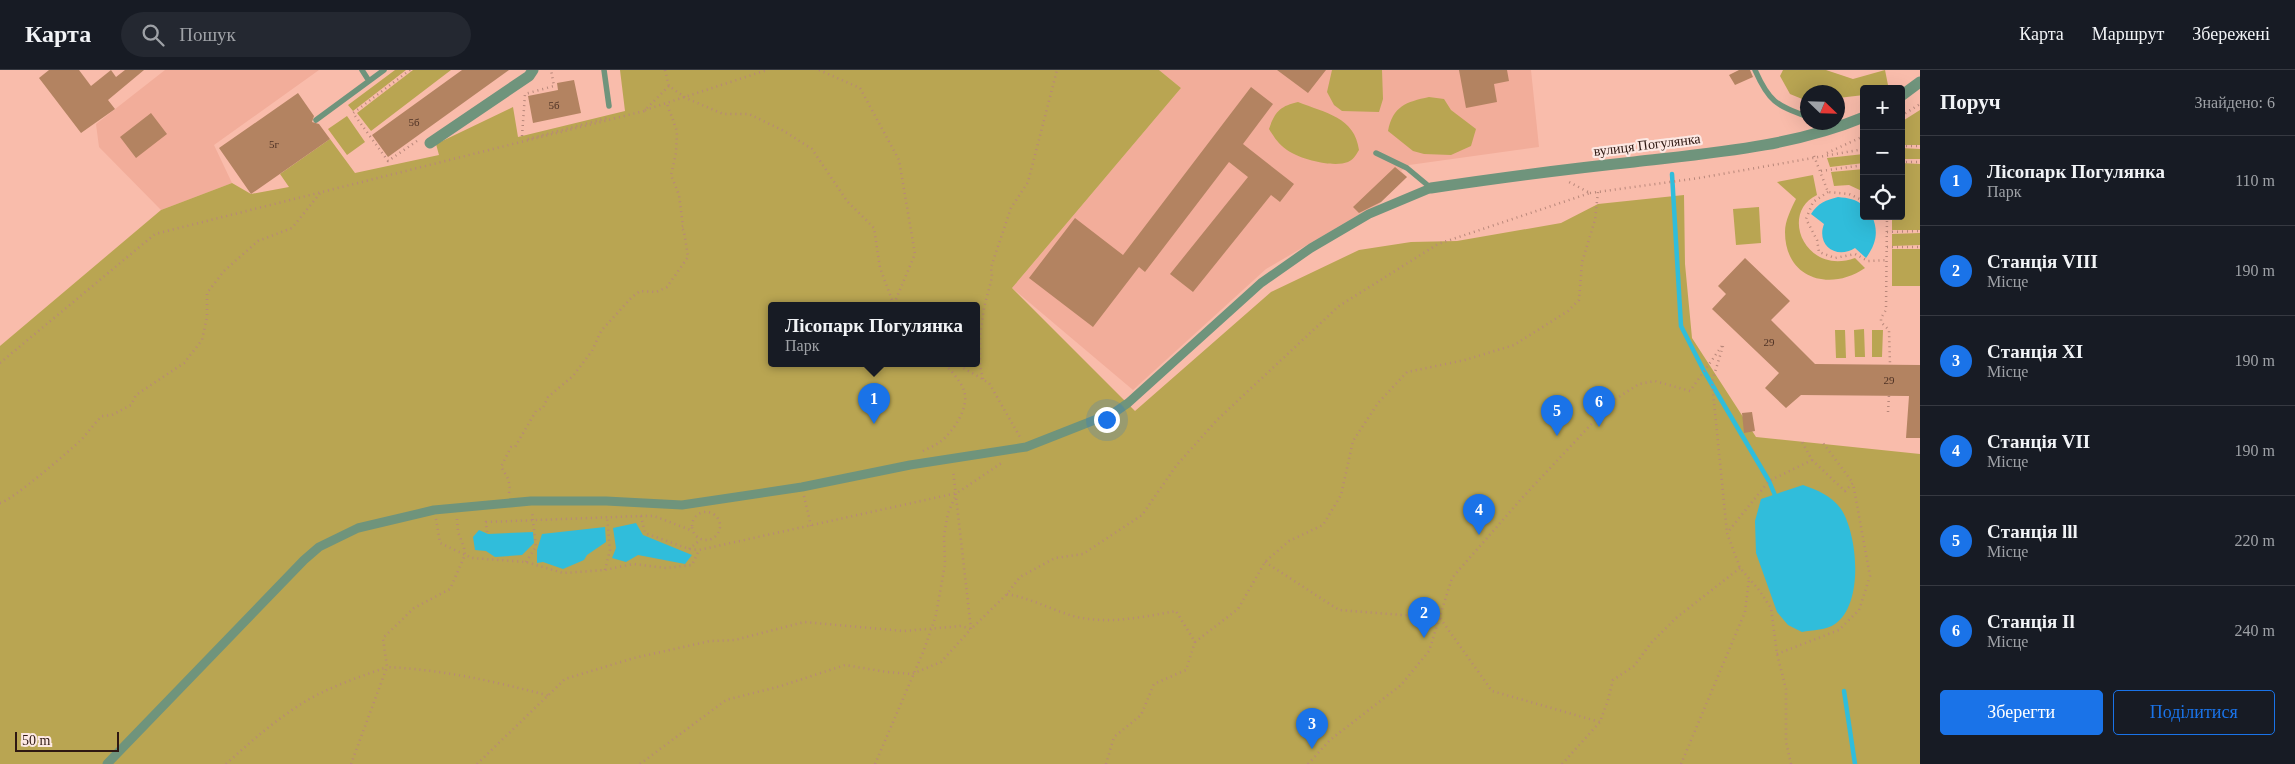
<!DOCTYPE html>
<html lang="uk">
<head>
<meta charset="utf-8">
<style>
  body { margin:0; font-family:Georgia,serif; background:#242831; color:#f1f3f6 }
  .controls { position:absolute; right:15px; top:15px; display:grid; overflow:hidden; border-radius:5px; box-shadow:0 5px 20px #0002 }
  .controls button { width:45px; height:45px; display:grid; place-items:center; padding:0; border:0; border-bottom:1px solid #363941; background:#171b24; color:#f1f3f6; font:25px sans-serif }
  .compass { position:absolute; left:1800px; top:15px; width:45px; height:45px; border-radius:50%; background:#171b24; box-shadow:0 5px 20px #0002; rotate:113deg }
  .scale { position:absolute; left:15px; bottom:12px; width:104px; box-sizing:border-box; padding-left:5px; border:2px solid #2e1812; border-top:0; font-size:14px; line-height:18px; white-space:nowrap; color:#2e1812; -webkit-text-stroke:4px #fce8e3; paint-order:stroke }
  .you { position:absolute; left:1106px; top:349px; width:18px; height:18px; margin:-12px; border:4px solid #fff; border-radius:50%; background:#1a73e8; box-shadow:0 0 0 8px #1a73e833 }
  .badge { display:grid; place-items:center; width:32px; height:32px; border-radius:50%; background:#1a73e8; color:#fff; font-size:16px; font-weight:700 }
  .pin { position:absolute; translate:-50% -41px; filter:drop-shadow(0 1px 2px #0008) }
  .pin::after { content:''; position:absolute; top:26px; width:18px; height:15px; background:inherit; clip-path:polygon(0 0,100% 0,50% 100%) }
  .popup { position:absolute; left:768px; top:232px; width:212px; height:65px; box-sizing:border-box; display:grid; place-content:center; border-radius:5px; background:#171b24; filter:drop-shadow(0 1px 4px #0005); font-size:16px; white-space:nowrap; color:#9ea1a6 }
  .popup b { font-size:19px; color:#f1f3f6 }
  .popup::after { content:''; position:absolute; left:50%; top:100%; margin-left:-10px; border:10px solid transparent; border-top-color:#171b24 }
  .list { margin:0; padding:0; list-style:none }
  h2 { display:flex; justify-content:space-between; align-items:center; height:65px; margin:0; padding:0 20px; font-size:21px }
  h2 small { font-size:16px; font-weight:400; color:#9ea1a6 }
  .list li { display:grid; grid-template-columns:32px 1fr auto; gap:15px; align-items:center; box-sizing:border-box; height:90px; padding:0 20px; border-top:1px solid #363941 }
  .list b { display:block; font-size:19px; white-space:nowrap }
  .list p { margin:0; font-size:16px; white-space:nowrap; color:#9ea1a6 }
  .list em { font-size:16px; font-style:normal; color:#9ea1a6 }
  .actions { display:flex; gap:10px; padding:15px 20px }
  .actions a { flex:1; padding:11px 0; border:1px solid #1a73e8; border-radius:5px; text-align:center; font-size:18px; color:#1a73e8 }
  .actions .main { background:#1a73e8; color:#fff }
  .icon { flex:none; width:28px; height:28px; fill:none; stroke:currentColor; stroke-width:2; stroke-linecap:round; stroke-linejoin:round }
  .map { position:relative; flex:none; width:1920px; height:694px; overflow:hidden }
  header { display:flex; align-items:center; gap:30px; box-sizing:border-box; height:70px; padding:0 25px; background:#171b24; border-bottom:1px solid #363941 }
  header strong { font-size:24px }
  nav { display:flex; gap:28px; margin-inline-start:auto; font-size:18px }
  .search { width:350px; height:45px; background:#242831; display:flex; align-items:center; gap:12px; box-sizing:border-box; padding:0 18px; border-radius:28px; color:#9ea1a6; font-size:19px }
  main { display:flex }
  aside { flex:1; background:#171b24 }
  .map>svg:first-child { display:block }
  .built { fill:#f2ad9a }
  .green { fill:#b9a552; fill-rule:evenodd }
  .water { fill:#30bddb }
  .lines { fill:none; stroke-linecap:round; stroke-linejoin:round }
  .stream { stroke:#30bddb; stroke-width:4.5 }
  .building { fill:#b38361 }
  .path { stroke:#b8877a; stroke-width:2.5; stroke-dasharray:1 4; stroke-linecap:butt }
  .service { stroke:#6f947c; stroke-width:5.5 }
  .pedestrian { stroke:#6f947c; stroke-width:9 }
  .minor { stroke:#6f947c; stroke-width:11 }
  .labels { text-anchor:middle; dominant-baseline:central; stroke-width:4.5; stroke-linejoin:round; paint-order:stroke }
  .number-label { font-size:11px; fill:#4f3326 }
  .street-label { font-size:14px; fill:#2e1812; stroke:#fce8e3 }
</style>
</head>
<body>
<header>
<strong>Карта</strong>
<div class="search"><svg class="icon" aria-label="search" viewBox="0 0 24 24"><circle cx="10" cy="10" r="6"/><path d="M15 15l6 6"/></svg>Пошук</div>
<nav><a>Карта</a><a>Маршрут</a><a>Збережені</a></nav>
</header>
<main>
<div class="map">
<svg width="1920" height="694" viewBox="0 0 1920 694">
  <rect width="100%" height="100%" fill="#f9bcab"/>
  <path class="built" d="M165 0H319L214 75 232 113 161 140 99 77 96 54Z
    M1159 0H1531L1539 77 1409 95 1401 101 1407 107 1375 138 1360 144 1266 199 1133 320 1012 218 1181 18Z"/>
  <path class="green" d="M395 0H406L353 41 348 35Z
    M413 0H451L371 61 357 43Z
    M620 0H1159L1181 18 1012 218 1135 341 1271 222 1359 180 1411 172 1457 171 1561 153 1598 134 1684 125 1685 194 1692 268 1756 367 1920 384V694H0V276L161 140 232 113 251 124 289 117 280 104 330 69 355 103 439 85 436 74 513 37 518 67 625 41ZM772 235H976V293H772Z
    M1332 0H1382L1383 29 1379 42 1342 41 1334 35 1327 22Z
    M1783 0H1826L1853 9 1885 0 1888 15 1885 19H1864V25L1838 28V22H1808L1807 31 1790 24 1780 6Z
    M1429 27 1444 29 1451 40 1476 59 1471 76 1451 85 1424 84 1413 81 1388 61C1393 36 1406 32 1429 27Z
    M1298 32C1325 43 1355 47 1359 80 1356 85 1353 90 1348 92 1333 98 1299 89 1287 80 1278 74 1274 67 1269 59 1275 41 1281 36 1298 32Z
    M1920 40V75H1901V52Z
    M347 46 365 72 347 85 328 59Z
    M1901 78 1920 79V89H1901Z
    M1864 84V93L1830 97 1827 88Z
    M1901 93 1920 94V160H1892V146H1901Z
    M1864 99V122L1849 115 1834 116 1831 102Z
    M1813 105 1817 125C1779 143 1805 206 1855 188L1865 198C1830 222 1785 209 1785 162 1785 151 1791 139 1796 129L1777 112Z
    M1759 137 1761 173 1736 175 1733 139Z
    M1920 163V175L1892 176V164Z
    M1892 179H1920V216H1892Z
    M1864 259 1865 287H1855L1854 260Z
    M1835 260H1845L1846 288H1836Z
    M1872 260H1883L1882 287H1872Z"/>
  <path class="water" d="M1838 127C1848 128 1856 129 1864 136V146H1872C1879 162 1876 174 1866 188L1855 178C1836 190 1816 175 1824 154L1811 144C1818 133 1826 130 1838 127Z
    M1803 415C1817 420 1832 426 1841 439 1858 465 1864 534 1835 554 1827 560 1812 560 1802 562L1788 555 1777 542 1756 483 1755 451 1761 429Z
    M636 453 643 465 692 485 685 494 638 485 626 492 612 488 616 478 613 458Z
    M605 457 606 472 587 485 584 490 563 499 543 492 537 493V480L542 464Z
    M479 460 488 464 533 462 534 473 522 485 495 487 486 481 475 480 473 467Z"/>
  <g class="lines">
    <path class="stream" d="M1672 104 1681 256 1704 301 1769 411 1777 430
      M1844 621 1855 694"/>
  </g>
  <path class="building" d="M49 0H79L91 16 111 0 116 7 125 0H144L108 30 115 39 81 63 39 8Z
    M462 0H509L388 87 372 65Z
    M1277 0H1326L1308 23Z
    M1459 0H1507L1509 11 1494 14 1497 32 1466 38Z
    M1739 0H1750L1753 7 1735 15 1729 5Z
    M574 10 581 43 533 53 528 26 558 20 557 13Z
    M1251 17 1273 34 1243 74 1294 114 1280 132 1271 125 1193 222 1170 204 1248 107 1229 92 1145 202 1139 197 1093 257 1029 208 1075 148 1123 185Z
    M298 23 314 46 312 52 319 54 330 69 251 124 219 78Z
    M151 43 167 64 136 88 120 67Z
    M1395 97 1407 107 1381 132 1359 143 1353 137Z
    M1745 188 1790 231 1771 250 1815 294 1920 295V368H1906L1909 326 1801 325 1786 338 1765 318 1779 303 1712 239 1726 224 1718 216Z
    M1752 342 1755 361 1744 363 1742 343Z"/>
  <g class="lines">
    <path class="path" d="M410 0 353 43 388 91 417 71
      M665 0 669 16 686 28 723 44H749L784 61 812 79 847 131 874 158 880 198 894 235
      M819 0 860 18 899 90 915 184 894 234
      M645 40 767 0
      M1901 46 1920 34
      M522 66 525 24 554 16 551 0
      M528 69 607 48V45
      M1901 76H1920
      M1827 83 1864 66
      M1814 86 1828 122 1849 124 1864 131
      M1901 92H1920
      M1821 101 1864 95
      M1828 122 1813 132 1806 149 1817 170 1819 182 1835 188 1855 184 1868 191 1887 190
      M1590 123 1699 108 1864 79
      M1887 146 1886 240 1881 248V252L1889 260 1890 294
      M1887 162 1920 161
      M1887 177H1920
      M1723 276 1712 312 1727 463
      M0 293 155 164 644 41 669 16
      M955 293 989 313 1020 367
      M983 309 980 296V266L984 238 992 207 991 197 1011 138 1028 112 1057 0
      M1888 342 1889 325
      M923 381C929 378 936 375 940 372 953 362 970 337 964 321 961 311 951 301 944 293
      M1812 390 1845 421 1853 413 1823 373
      M509 423C511 412 507 406 501 397L511 377H515L536 341 543 338 548 327 573 306 592 281 601 261 632 227 640 221 656 222 667 217 688 187 684 161 681 157 683 156 679 125 671 105 676 83 677 61 667 34
      M804 426 811 456
      M0 433C10 432 72 379 82 369 89 361 95 353 102 346L112 345 131 335 136 325 184 293 202 270 207 247V223L224 201 258 171 292 158 321 122
      M692 456a14 14 0 1 1 28 0a14 14 0 1 1-28 0Z
      M641 446 645 463 689 479 699 480
      M436 449 440 473 472 488 526 492 563 503 605 500 633 494 666 498 692 495 699 480 957 423 1003 392
      M457 449 458 462 464 477 465 485 450 519 414 538 383 568 387 597C445 600 493 611 550 626
      M487 462 486 452 641 446H654L693 461
      M689 479 700 470
      M526 492 536 477 532 442
      M1265 492 1339 540 1440 548 1492 621 1600 652
      M605 500 610 480 607 447
      M1007 524C1030 528 1050 539 1073 546 1107 555 1143 547 1176 541L1195 572 1186 600 1154 614 1141 645 1114 667 1106 694
      M1195 572 1238 539 1265 492 1289 471 1323 455 1341 425 1353 371 1378 333 1407 302 1465 290 1514 275 1568 241 1579 230 1582 192 1595 150 1598 122
      M1777 584 1839 560 1859 540 1870 506 1853 413
      M226 694C249 673 272 653 298 636 325 618 357 608 387 597
      M351 694 387 597
      M477 694 565 609 634 588 710 571 735 570 804 552 904 561 961 556 971 559 1007 524 1020 507 1055 488 1083 484 1142 445 1176 396 1217 350 1339 236 1438 174 1590 123 1569 112
      M640 694 726 630 781 616 845 595 887 602 912 604 941 592 971 559 953 400
      M875 694 924 580 936 545 945 494 944 465 948 443 956 425
      M1308 694 1330 670 1401 615 1429 581 1452 508 1522 428 1614 330 1639 314 1655 311 1690 321 1724 273
      M1562 694 1600 652 1608 630 1613 610 1634 596 1651 573 1676 548 1740 498
      M1681 694 1745 542 1749 509
      M1791 694 1786 672V619L1777 584 1771 538 1759 520 1740 498 1727 463 1769 411 1812 390 1802 372"/>
    <path class="service" d="M362 0 369 11
      M604 0 609 36
      M1755 0C1769 32 1776 35 1808 47
      M316 50 384 0
      M1822 52 1833 57
      M1376 83 1407 98 1431 118"/>
    <path class="pedestrian" d="M107 694 304 490 319 477 358 458 434 440 531 431H606L682 435 802 417 910 395 1026 377 1115 342 1128 333 1261 213 1311 178 1369 144 1431 118"/>
    <path class="minor" d="M1901 26 1920 12
      M430 73 529 6 533 0
      M1431 118C1499 108 1566 99 1634 92 1711 83 1792 77 1864 47"/>
  </g>
  <g class="labels">
    <g class="number-label">
      <text x="554" y="35">5б</text>
      <text x="414" y="52">5б</text>
      <text x="274" y="74">5г</text>
      <text x="1769" y="272">29</text>
      <text x="1889" y="310">29</text>
    </g>
    <g class="street-label">
      <text transform="translate(1647 75) rotate(-7)">вулиця Погулянка</text>
    </g>
  </g>
</svg>
<div class="controls">
<button>+</button>
<button>−</button>
<button><svg class="icon" aria-label="locate" viewBox="0 0 24 24"><circle cx="12" cy="12" r="6"/><path d="M12 2v4M12 18v4M2 12h4M18 12h4"/></svg></button>
</div>
<svg class="compass" viewBox="-18 -18 36 36"><path d="M0-13l5 13h-10z" fill="#e53935"/><path d="M0 13l5-13h-10z" fill="#9ea1a6"/></svg>
<div class="scale">50 m</div>
<div class="you"></div>
<div class="pin badge" style="left:874px;top:354px">1</div>
<div class="popup"><b>Лісопарк Погулянка</b>Парк</div>
<div class="pin badge" style="left:1424px;top:568px">2</div>
<div class="pin badge" style="left:1312px;top:679px">3</div>
<div class="pin badge" style="left:1479px;top:465px">4</div>
<div class="pin badge" style="left:1557px;top:366px">5</div>
<div class="pin badge" style="left:1599px;top:357px">6</div>
</div>
<aside>
<h2>Поруч<small>Знайдено: 6</small></h2>
<ul class="list">
<li><span class="badge">1</span><div><b>Лісопарк Погулянка</b><p>Парк</p></div><em>110 m</em></li>
<li><span class="badge">2</span><div><b>Cтанція VIII</b><p>Місце</p></div><em>190 m</em></li>
<li><span class="badge">3</span><div><b>Cтанція XI</b><p>Місце</p></div><em>190 m</em></li>
<li><span class="badge">4</span><div><b>Станція VII</b><p>Місце</p></div><em>190 m</em></li>
<li><span class="badge">5</span><div><b>Cтанція lll</b><p>Місце</p></div><em>220 m</em></li>
<li><span class="badge">6</span><div><b>Cтанція Il</b><p>Місце</p></div><em>240 m</em></li>
</ul>
<div class="actions"><a class="main">Зберегти</a><a>Поділитися</a></div>
</aside>
</main>
</body>
</html>
